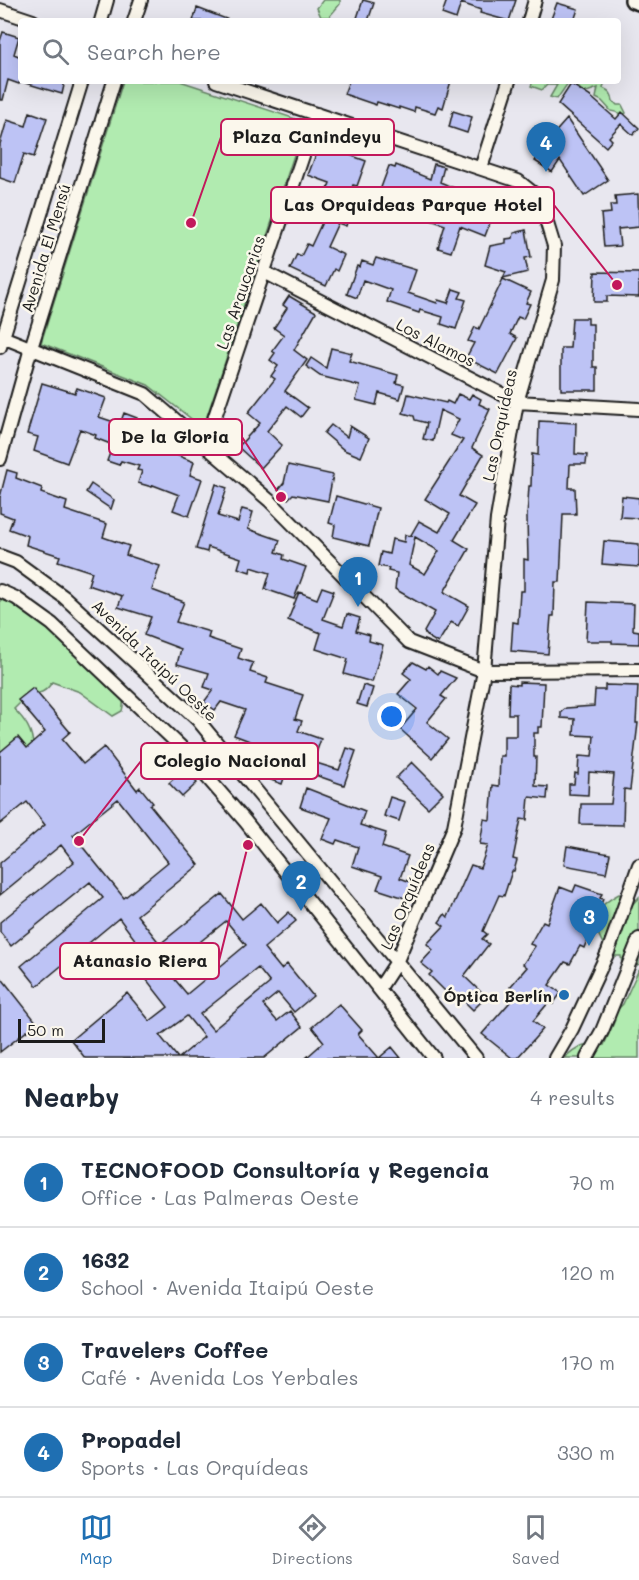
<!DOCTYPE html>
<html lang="en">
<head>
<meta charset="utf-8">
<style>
  body { margin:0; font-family:Mali,sans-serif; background:#f6f6f7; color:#1f2937 }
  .scale { position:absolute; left:18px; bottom:15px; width:87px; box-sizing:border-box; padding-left:6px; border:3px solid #1c1c1c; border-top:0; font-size:16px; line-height:21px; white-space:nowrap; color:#1c1c1c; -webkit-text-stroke:4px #fbf7ec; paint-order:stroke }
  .you { position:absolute; left:392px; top:717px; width:21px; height:21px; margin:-15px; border:4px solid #fff; border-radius:50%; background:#1a73e8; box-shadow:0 0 0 9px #1a73e833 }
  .badge { display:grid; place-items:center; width:39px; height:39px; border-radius:50%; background:#1f6fb2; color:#fff; font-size:20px; font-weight:700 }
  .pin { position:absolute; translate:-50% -50px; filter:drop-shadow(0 2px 3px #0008) }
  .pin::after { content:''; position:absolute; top:32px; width:21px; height:18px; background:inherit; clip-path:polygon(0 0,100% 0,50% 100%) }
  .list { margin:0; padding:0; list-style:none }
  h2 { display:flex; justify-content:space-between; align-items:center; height:78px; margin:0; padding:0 24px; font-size:26px }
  h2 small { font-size:20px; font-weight:400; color:#747a83 }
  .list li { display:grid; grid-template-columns:39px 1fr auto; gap:18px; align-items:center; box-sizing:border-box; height:90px; padding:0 24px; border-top:2px solid #e0e1e3 }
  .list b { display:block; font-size:22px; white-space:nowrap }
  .list p { margin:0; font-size:20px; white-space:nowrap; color:#747a83 }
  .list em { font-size:20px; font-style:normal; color:#747a83 }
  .icon { flex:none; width:33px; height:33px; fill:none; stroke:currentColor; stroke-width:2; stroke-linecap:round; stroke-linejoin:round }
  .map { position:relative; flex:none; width:639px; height:1058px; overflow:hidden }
  .search { position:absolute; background:#fff; box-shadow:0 6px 24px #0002; left:18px; right:18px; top:18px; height:66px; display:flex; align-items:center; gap:15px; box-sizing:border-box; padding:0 21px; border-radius:6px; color:#747a83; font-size:22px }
  .sheet { height:438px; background:#fff }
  nav { display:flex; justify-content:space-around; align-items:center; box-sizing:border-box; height:84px; border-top:2px solid #e0e1e3; background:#fff; font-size:16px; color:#747a83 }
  nav a { display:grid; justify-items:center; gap:3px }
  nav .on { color:#1f6fb2 }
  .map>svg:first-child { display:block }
  .green { fill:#b1ebb0; stroke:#668466; stroke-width:1.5 }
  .building { fill:#bdc3f5; stroke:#1c1c1c; stroke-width:1.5; fill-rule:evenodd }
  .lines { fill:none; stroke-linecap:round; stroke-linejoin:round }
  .minor-casing { stroke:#1c1c1c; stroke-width:16 }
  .major-casing { stroke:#1c1c1c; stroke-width:20 }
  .minor { stroke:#fbf7ec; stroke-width:12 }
  .major { stroke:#fbf7ec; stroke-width:15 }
  .poi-dot { fill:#1f6fb2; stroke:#fbf7ec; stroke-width:2 }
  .labels { text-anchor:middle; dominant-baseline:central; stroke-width:5; stroke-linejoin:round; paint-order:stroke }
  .street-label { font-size:16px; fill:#1c1c1c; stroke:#fbf7ec }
  .poi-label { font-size:16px; font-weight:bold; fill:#1c1c1c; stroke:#fbf7ec; text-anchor:end }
  .leader { fill:none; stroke:#c2185b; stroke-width:2 }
  .callout-dot { fill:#c2185b; stroke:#fbf7ec; stroke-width:2 }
  .callout { fill:#fbf7ec; stroke:#c2185b; stroke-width:2 }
  .callout-label { font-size:18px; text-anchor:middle; font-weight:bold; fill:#1c1c1c }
</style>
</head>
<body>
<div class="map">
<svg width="639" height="1058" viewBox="0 0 639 1058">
  <rect width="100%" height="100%" fill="#e8e7ef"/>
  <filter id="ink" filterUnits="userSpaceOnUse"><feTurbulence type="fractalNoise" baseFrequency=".0167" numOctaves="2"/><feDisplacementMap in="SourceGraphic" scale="12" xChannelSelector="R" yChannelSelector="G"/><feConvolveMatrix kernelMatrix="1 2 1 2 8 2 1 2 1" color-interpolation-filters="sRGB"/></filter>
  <g filter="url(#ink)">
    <path class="green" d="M323 0H340V4L329 17H321L317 8Z
      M123 81H180L305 122 203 428 148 385 41 343Z
      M533 81H565L568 83 557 99 550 97 557 85H547L542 90 531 86Z
      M572 81H605L603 88C610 91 612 94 613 101L617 105H622L626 113 621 116 616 112 611 111 602 101 596 98 598 88 584 93Z
      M0 598C12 602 64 634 70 643 73 649 72 654 79 658 85 662 91 661 97 663 117 667 127 693 122 711L113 716 80 692 52 682C46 692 40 694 29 694L14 709C25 720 33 731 33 747L0 757Z
      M619 894 627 898 631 906 639 897V964L632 968 622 965 621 956H609C594 926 584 913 619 894Z
      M639 969V1058H565C574 1047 590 1040 604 1045L615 1020 612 1015 623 1004Z"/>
    <path class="building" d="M363 0 374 3 368 21H356Z
      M447 0H516L509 21 480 13 481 10 461 3 456 19 442 14Z
      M557 3 578 9 574 21 551 19Z
      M197 8 229 20V21H193Z
      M3 32 19 37 14 54 21 57V79L19 84 8 80 3 100H0V41Z
      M25 81H65L62 94 25 83Z
      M349 81H451L443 108 438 106 435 113 415 107 414 112 399 107V109L377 102 376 105 344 94Z
      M571 84 591 97 616 119 622 112 639 128 633 135 621 124 609 137 612 140 606 147 558 104Z
      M453 111 472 117 467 133 449 127Z
      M30 112 47 118 34 157 24 154 15 183 0 178V144L7 120 26 126Z
      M567 119 608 180 584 196 560 160 552 172 535 161 552 136Z
      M320 144 366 161 357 186 353 185 344 210 350 213 346 226 338 223 327 247 344 255 337 271 334 269 326 286 290 269 297 254 301 256 307 244 311 246 324 218 318 216 330 183 308 175Z
      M434 164 444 167 440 182 483 200 481 204 488 206 486 213 493 215 485 236 460 226 451 252 438 248 445 225 416 215 419 207 379 193 389 166 395 168 396 165 430 179Z
      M638 194 639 227 618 229 620 246 604 247 601 214 611 213 610 205H616L615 196Z
      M526 230 531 257 525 258 528 272 503 278 506 272 485 265 490 246 506 243V239L513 238 514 233Z
      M376 258 416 270 408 293 437 303 438 300 448 303 453 289 462 292 459 298 466 300 456 329 441 324 443 317 420 310 419 313 387 302 391 290 363 280 357 298 347 294 357 266 360 267 362 261 373 265Z
      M595 272 639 273V297L607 296V302H594Z
      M503 279 531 292 526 303 530 304 523 319 518 317 510 334 517 338 498 374 466 358 474 343 468 341 475 327 479 329Z
      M289 296 316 312 294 350 307 360 285 391 308 408 301 417 287 406 267 431 282 445 261 468 238 447 260 423 248 413 275 379 271 376 278 366 270 360 275 353 272 351 284 335 274 328 287 308 283 305Z
      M572 318H588V324H593V367H597V390H561V348H570Z
      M331 348 352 353 349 361 398 375 396 383 404 385 400 399 379 393 376 405 356 400 360 386 320 376 306 366 311 358 326 368Z
      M42 383 75 393 77 388 106 398 99 417 120 424 124 413 137 418 130 436 152 443 155 434 168 438 164 450 194 462 190 475 202 479 189 516 173 510 179 495 153 485 152 487 138 483 142 471 137 470 139 466 121 461 119 465 107 461 113 445 95 438 96 435 80 429 67 463 34 451 38 437 27 434Z
      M408 394 446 403 447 401 453 404 458 394 469 399 472 394 481 399 479 404 490 409 472 448 483 455 459 496 475 505 454 540 469 549 444 592 469 606 458 626 451 622 438 643 428 637 424 632 435 612 395 589 397 573 388 571 389 568 378 566 381 552 389 554 392 539 404 542 405 535 413 536 411 535 419 521 439 532 450 514 425 499 463 440 451 435 459 419 440 410 433 441 423 439 427 423 415 420 414 416 403 413ZM415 537 439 551 425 574 409 565Z
      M539 421 576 423 575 454 587 455 586 464H570L569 488H575L576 514H563L560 582H555L554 616H551L548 654 511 651 513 622 518 623 520 591H524V559L528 560 527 517 529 486H531L532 454 538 455Z
      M331 425 347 437 350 426 369 438 361 457 344 450 324 433Z
      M288 465 333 475 328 501 293 494 288 499 278 490 284 483Z
      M7 470 17 473 16 478 42 488 41 493 67 502 65 510 107 524 103 537 129 546 126 555 160 566 152 590 184 602 176 622 210 632 208 638 241 649 238 658 253 663 250 672 268 678 266 683 303 695 295 719 302 721 298 731 321 739 313 762 339 770 347 748 356 751 344 785 295 768 292 777 285 775 282 784 271 780 281 753 234 735 245 710 221 702 215 710 204 702 213 690 204 687 209 673 177 664 181 649 144 635 151 617 118 607 122 596 88 585 92 572 58 561 60 556 26 545 28 536 9 529 13 518 0 513V497Z
      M91 484 114 500 111 509 86 492Z
      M216 484 227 488 218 516 238 522 242 509 253 512 248 529 280 540 276 552 284 555 283 559 306 567 294 599 265 589 270 573 251 567 250 572 238 568 241 558 208 547 207 552 196 549Z
      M336 496 378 508 369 546 333 537 335 525 329 523Z
      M622 496 639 498V518L620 517Z
      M604 541 639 544V567L602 564Z
      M322 587 334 591 323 619 343 626 347 614 360 618 356 631 370 635 369 641 383 645 372 682 344 674 348 659 316 649 321 633 288 620 299 592 317 599Z
      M588 602 634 604 633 630 639 631V644L612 643V641H586Z
      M413 662 426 669 428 666 438 674 440 671 456 678 441 696 446 699 427 722 448 739 432 758 400 729 417 709 398 694 411 679 403 673Z
      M519 682 544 683 542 727H538V733H534V757H536L535 786 548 787 547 799 529 797 527 820 521 819 513 859 517 860 514 871H512L504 896 499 895 483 931 487 934 482 939 489 944 464 976 486 997 473 1010 459 996 455 1001 429 975 432 972 421 963 433 950 427 944 444 926 439 922 445 914 448 917 471 865 480 868 488 845 480 844 484 819 490 820 493 785 499 786 500 756H504V736H516V714H508L509 684 519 685Z
      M363 685 373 688 367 707 357 704Z
      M605 685 638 686 636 723H638L630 790 624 789 623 825 580 824 581 804H611L614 774 589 772 588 795 569 794V784H574L575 773 578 774 579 756 592 757 594 736 574 735 575 719 561 718V712L566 708 594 706 595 690H605Z
      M33 688 70 732 62 739 83 764 104 747 137 790 140 787 153 803 150 805 199 865 137 915 160 944 222 894 242 919 261 903 277 923 289 912 296 921 264 948 281 969 287 964 313 996 294 1012 278 993 263 1005 277 1021 290 1011 302 1027 264 1058H179L204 1037 187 1016 160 1036 178 1058H85L71 1040 127 993 150 1021 168 1007 139 970 151 961 119 918 37 986 21 966 103 898 90 882 11 946 0 932V922L74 862 61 845 0 895V863L45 825 27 802 0 824V752L18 737 27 748 45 732 18 700ZM118 799 168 862 124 898 73 835ZM226 921 246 945 187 994 166 969ZM258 968 270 983 213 1030 200 1014Z
      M412 762 443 793 428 808 396 778Z
      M184 769 197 783 182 797 169 783Z
      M306 788 365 811 360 825 386 833 382 847 408 856 400 878 416 884 411 900 377 889 382 876 352 866 358 847 337 840 335 844 322 839 331 818 300 807Z
      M390 797 405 802 399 821 384 816Z
      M567 846 610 854 606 873 564 865Z
      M576 885 602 894 600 898 603 899 584 948 580 946 570 964 565 962 549 985 561 993 553 1004 549 1002 533 1021 543 1029 517 1058H512L482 1034 517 994 510 987 527 967 523 964 535 946 530 944 543 921 547 923 560 887 573 892Z
      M0 976 37 1023 0 1052Z
      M339 1004 362 1030 358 1034 379 1058H306L324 1042 312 1027Z
      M392 1047 401 1058H379Z"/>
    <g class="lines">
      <defs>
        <path id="minor" d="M0 10 33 21
          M101 21 107 0
          M134 21 141 0
          M529 21 535 0
          M216 81 518 181 533 193 546 220 554 246 553 280 517 402 497 519 484 671 454 827 396 963 379 989
          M481 168 509 81
          M264 272 517 402 639 409
          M0 336 145 394 270 501 409 642 484 671 639 670
          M0 347 82 81
          M205 446 317 114
          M0 459 31 348 114 81
          M0 556 16 562 64 597 197 719 476 1058
          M0 591 16 598 52 624 180 746 245 821 434 1058
          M555 1058 572 1029 608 952 639 865
          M587 1058 602 1031 639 939"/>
        <path id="major" d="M633 0 639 2"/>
      </defs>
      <use href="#minor" class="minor-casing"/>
      <use href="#major" class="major-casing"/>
      <use href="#minor" class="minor"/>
      <use href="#major" class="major"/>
    </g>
  </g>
  <circle class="poi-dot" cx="564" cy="995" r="6"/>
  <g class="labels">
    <g class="street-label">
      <text transform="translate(45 248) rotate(-73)">Avenida El Mensú</text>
      <text transform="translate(240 292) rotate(-71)">Las Araucarias</text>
      <text transform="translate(436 342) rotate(27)">Los Alamos</text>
      <text transform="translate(499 425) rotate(-78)">Las Orquídeas</text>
      <text transform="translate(155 660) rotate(44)">Avenida Itaipú Oeste</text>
      <text transform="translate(407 896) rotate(-67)">Las Orquídeas</text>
    </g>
    <g class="poi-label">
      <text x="552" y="995">Óptica Berlín</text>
    </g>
  </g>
  <path class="leader" d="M191 223L221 137M617 285L554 205M281 497L242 437M79 841L141 761M248 845L219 961"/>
  <g class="callout-dot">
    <circle cx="191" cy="223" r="6"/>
    <circle cx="617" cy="285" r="6"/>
    <circle cx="281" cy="497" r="6"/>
    <circle cx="79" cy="841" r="6"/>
    <circle cx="248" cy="845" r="6"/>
  </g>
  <g class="callout">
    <rect x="221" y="119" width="173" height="36" rx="6"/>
    <rect x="271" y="187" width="283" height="36" rx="6"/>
    <rect x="109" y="419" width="133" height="36" rx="6"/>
    <rect x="141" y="743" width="177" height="36" rx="6"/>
    <rect x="60" y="943" width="159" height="36" rx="6"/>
  </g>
  <g class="callout-label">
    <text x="307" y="143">Plaza Canindeyu</text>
    <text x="413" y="211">Las Orquideas Parque Hotel</text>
    <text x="175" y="443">De la Gloria</text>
    <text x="230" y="767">Colegio Nacional</text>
    <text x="140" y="967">Atanasio Riera</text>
  </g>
</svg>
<div class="scale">50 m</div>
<div class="you"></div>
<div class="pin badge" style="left:358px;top:607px">1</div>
<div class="pin badge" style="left:301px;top:911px">2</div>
<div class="pin badge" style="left:589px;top:946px">3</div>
<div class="pin badge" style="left:546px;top:172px">4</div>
<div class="search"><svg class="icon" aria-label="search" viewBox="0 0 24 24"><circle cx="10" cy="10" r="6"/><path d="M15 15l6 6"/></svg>Search here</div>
</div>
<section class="sheet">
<h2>Nearby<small>4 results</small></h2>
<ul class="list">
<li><span class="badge">1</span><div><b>TECNOFOOD Consultoría y Regencia</b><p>Office · Las Palmeras Oeste</p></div><em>70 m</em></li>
<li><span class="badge">2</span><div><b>1632</b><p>School · Avenida Itaipú Oeste</p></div><em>120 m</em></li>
<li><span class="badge">3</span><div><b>Travelers Coffee</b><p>Café · Avenida Los Yerbales</p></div><em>170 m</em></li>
<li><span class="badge">4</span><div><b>Propadel</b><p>Sports · Las Orquídeas</p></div><em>330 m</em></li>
</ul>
</section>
<nav>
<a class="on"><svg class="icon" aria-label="map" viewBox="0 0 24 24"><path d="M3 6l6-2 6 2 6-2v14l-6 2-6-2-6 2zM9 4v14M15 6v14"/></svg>Map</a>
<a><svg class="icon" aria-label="directions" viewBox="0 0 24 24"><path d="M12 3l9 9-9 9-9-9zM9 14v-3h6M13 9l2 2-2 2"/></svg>Directions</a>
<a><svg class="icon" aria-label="saved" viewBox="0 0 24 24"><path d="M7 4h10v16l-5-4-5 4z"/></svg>Saved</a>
</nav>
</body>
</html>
